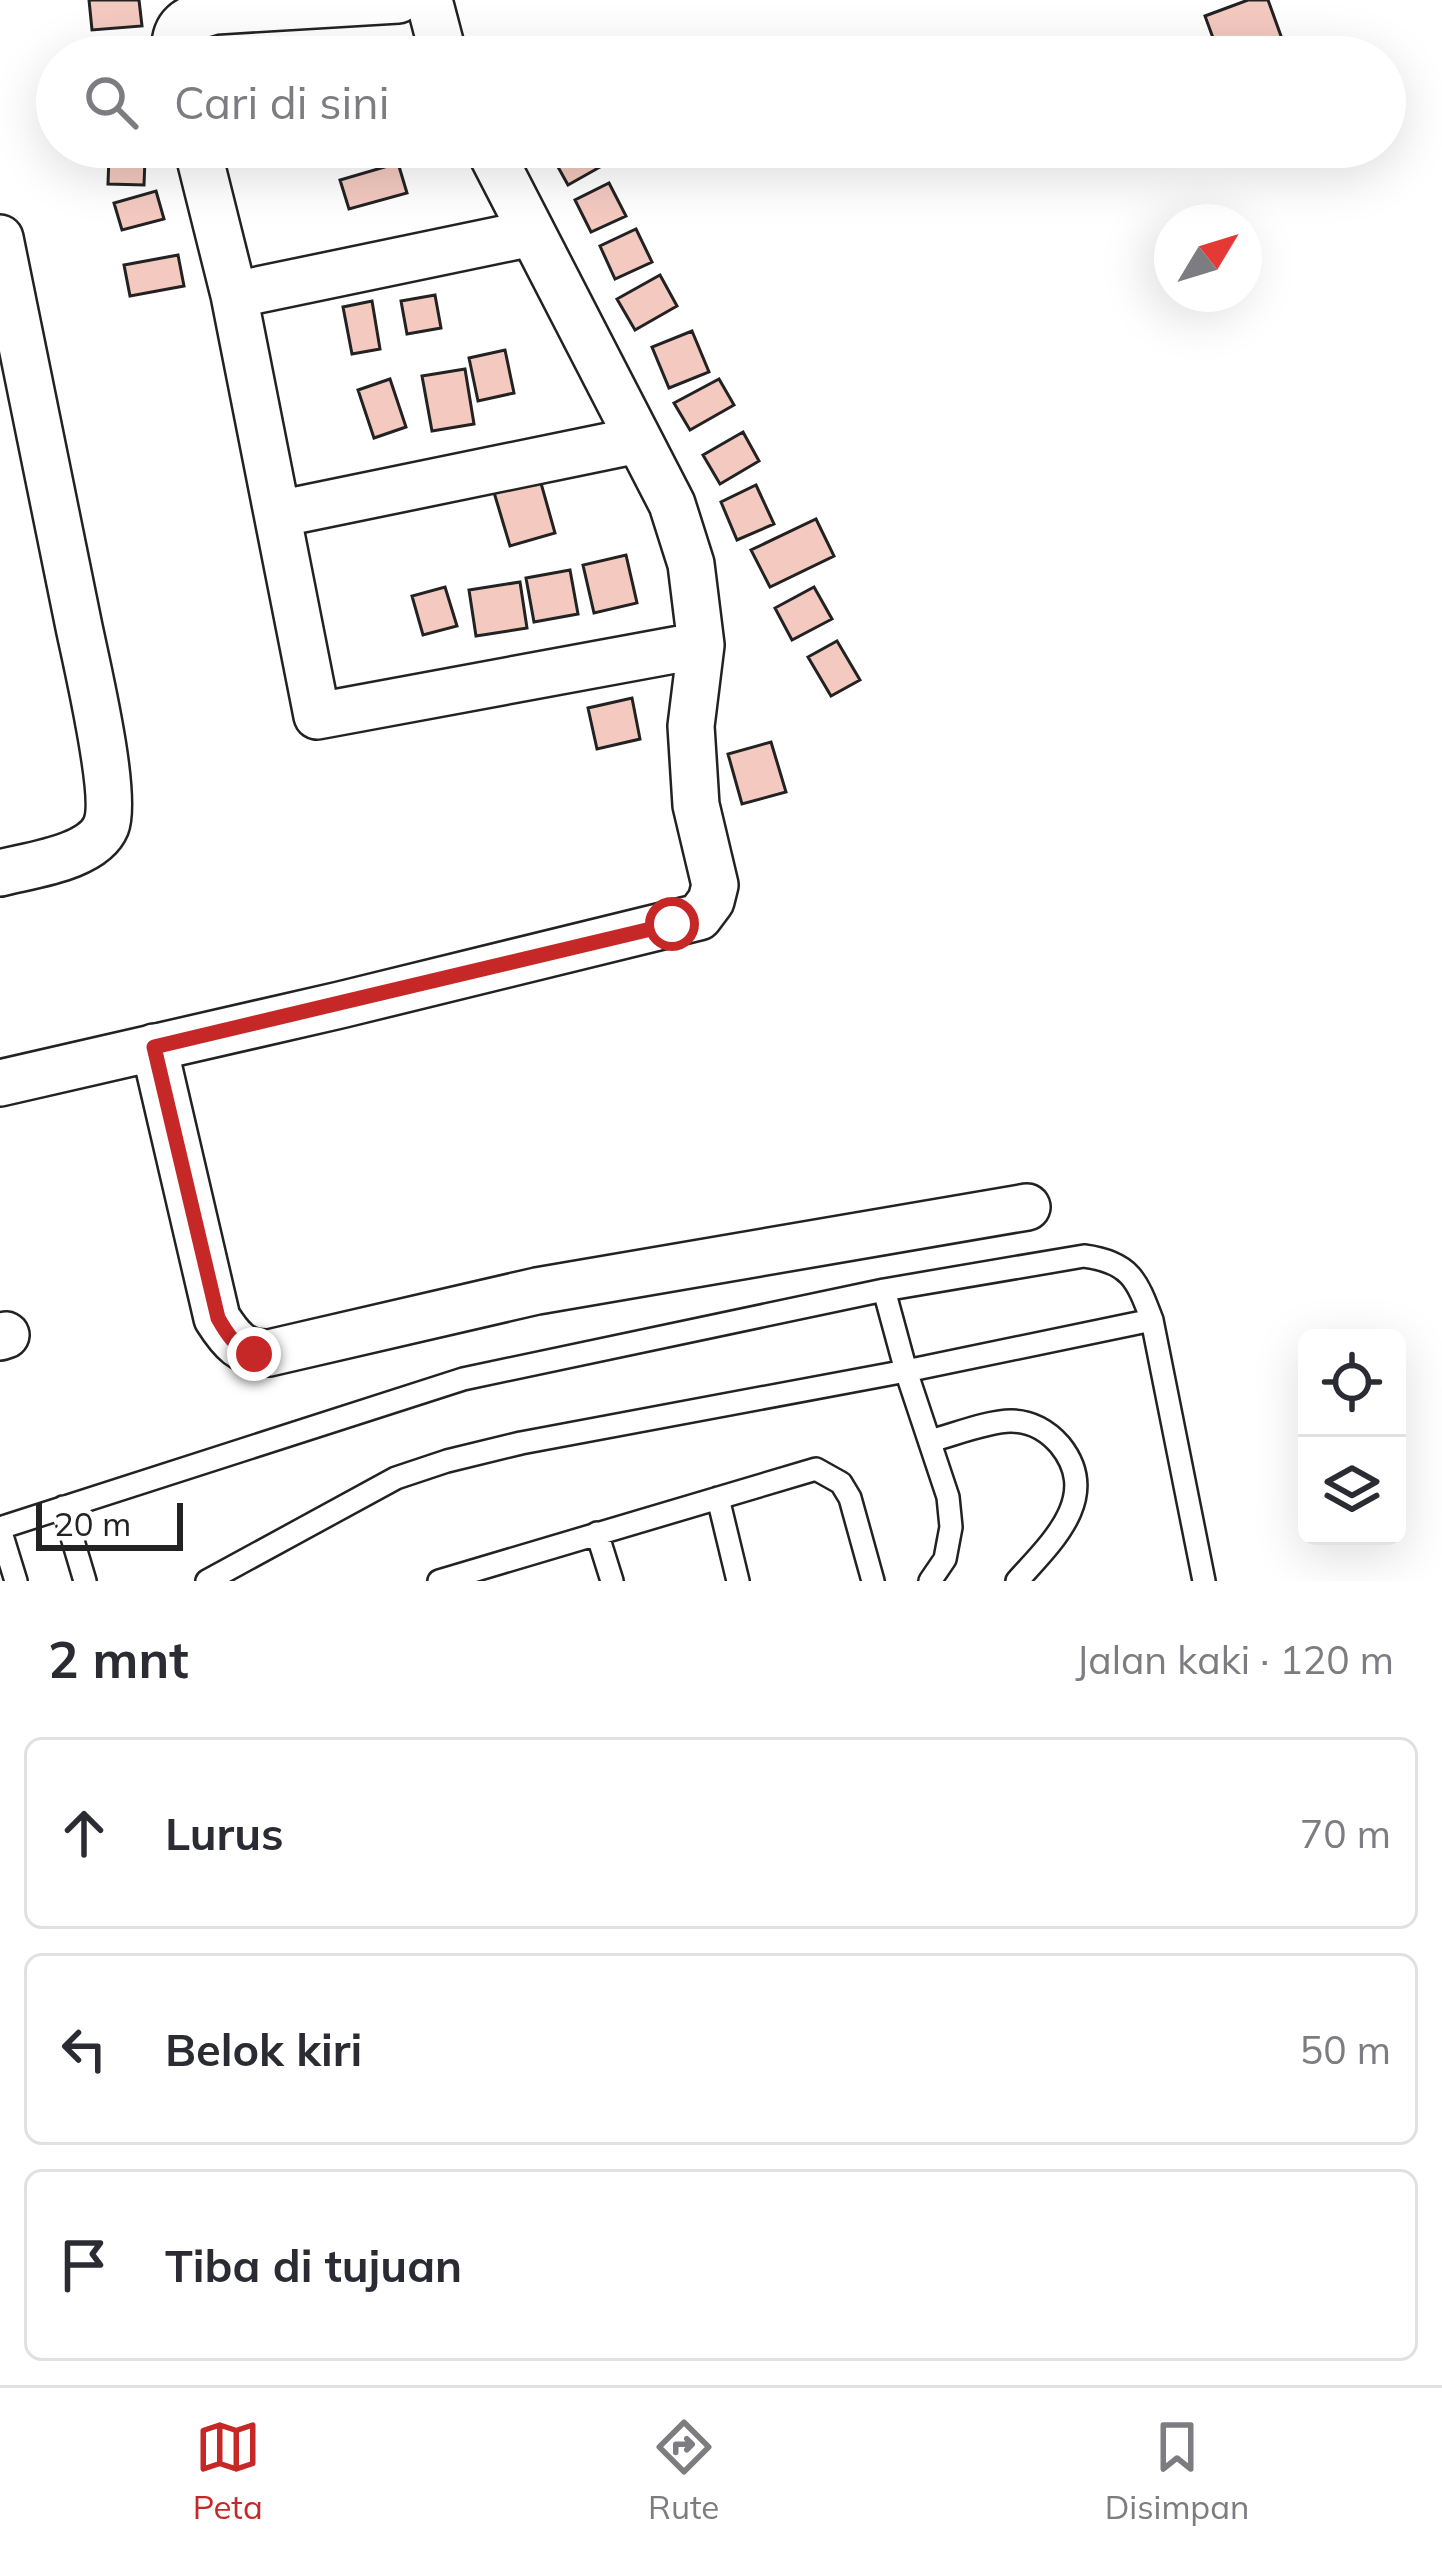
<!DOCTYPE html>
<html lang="id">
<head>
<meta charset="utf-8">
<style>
  body { margin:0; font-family:Mulish,sans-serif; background:#f7f7f7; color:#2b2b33 }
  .controls { position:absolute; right:36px; bottom:36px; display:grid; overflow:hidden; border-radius:18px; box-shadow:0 12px 48px #0002 }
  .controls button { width:108px; height:108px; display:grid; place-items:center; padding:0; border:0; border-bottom:3px solid #e1e1e2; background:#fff; color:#2b2b33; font:60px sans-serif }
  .compass { position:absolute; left:1154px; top:204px; width:108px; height:108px; border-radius:50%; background:#fff; box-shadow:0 12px 48px #0002; rotate:52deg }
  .scale { position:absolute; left:36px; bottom:30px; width:147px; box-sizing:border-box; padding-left:12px; border:6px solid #222; border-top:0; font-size:33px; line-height:42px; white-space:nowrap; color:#222; -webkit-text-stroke:9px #fff; paint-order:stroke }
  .stop { position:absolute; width:36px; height:36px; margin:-27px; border:9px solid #c62828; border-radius:50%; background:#fff }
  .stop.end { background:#c62828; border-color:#fff; box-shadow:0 3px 12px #0008 }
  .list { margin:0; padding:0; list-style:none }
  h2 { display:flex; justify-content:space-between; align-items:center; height:156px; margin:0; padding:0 48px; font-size:51px }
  h2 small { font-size:39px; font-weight:400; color:#7c7c81 }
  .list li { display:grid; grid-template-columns:78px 1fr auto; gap:36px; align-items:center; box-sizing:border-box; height:192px; margin:0 24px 24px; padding:0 24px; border:3px solid #e1e1e2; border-radius:18px }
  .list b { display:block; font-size:45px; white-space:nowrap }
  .list em { font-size:39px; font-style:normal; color:#7c7c81 }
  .icon { flex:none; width:66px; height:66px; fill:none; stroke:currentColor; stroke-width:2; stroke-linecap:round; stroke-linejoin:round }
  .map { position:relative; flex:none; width:1442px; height:1581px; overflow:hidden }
  .search { position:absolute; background:#fff; box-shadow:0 12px 48px #0002; left:36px; right:36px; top:36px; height:132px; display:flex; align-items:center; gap:30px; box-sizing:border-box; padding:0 42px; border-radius:66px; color:#7c7c81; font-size:45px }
  .sheet { height:804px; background:#fff }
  nav { display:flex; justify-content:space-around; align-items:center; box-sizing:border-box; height:168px; border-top:3px solid #e1e1e2; background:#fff; font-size:33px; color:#7c7c81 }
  nav a { display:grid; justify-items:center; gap:6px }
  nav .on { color:#c62828 }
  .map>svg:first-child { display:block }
  .building { fill:#f3c9c0; stroke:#222; stroke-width:3 }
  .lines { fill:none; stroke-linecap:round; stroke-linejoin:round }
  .service-casing { stroke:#222; stroke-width:26 }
  .minor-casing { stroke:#222; stroke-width:50 }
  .service { stroke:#fff; stroke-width:21 }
  .minor { stroke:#fff; stroke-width:45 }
  .route { stroke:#c62828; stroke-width:15 }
</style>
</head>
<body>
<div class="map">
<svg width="1442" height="1581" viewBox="0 0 1442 1581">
  <rect width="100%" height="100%" fill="#fff"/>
  <path class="building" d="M89 0H139L142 26 92 30Z
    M1248 0H1268L1281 36 1220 57 1205 16Z
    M552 147H589L600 167 568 185 548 149Z
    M109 156 145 158 144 185 108 184Z
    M398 163 407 193 349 209 340 180Z
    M609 183 626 216 591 232 575 200Z
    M156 191 164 219 122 230 114 203Z
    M636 229 652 262 615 279 600 246Z
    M178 255 184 286 130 296 124 265Z
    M660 275 677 306 635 330 617 299Z
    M435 295 441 328 407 334 401 301Z
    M372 301 380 349 352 354 343 307Z
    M692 331 709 372 669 388 652 347Z
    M505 350 514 393 478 401 469 358Z
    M465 369 474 424 432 431 422 376Z
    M390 379 406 427 374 438 358 390Z
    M719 379 734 405 690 430 674 403Z
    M743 432 759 461 720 484 703 455Z
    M539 476 555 533 510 546 493 489Z
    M756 485 774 524 737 540 721 502Z
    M816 519 834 556 770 587 751 550Z
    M626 555 637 603 594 613 583 565Z
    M570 570 578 614 534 622 526 578Z
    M520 582 527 628 476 636 469 590Z
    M445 587 457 626 423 635 412 596Z
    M814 587 832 619 792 640 775 608Z
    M837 641 860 680 831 696 808 657Z
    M632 698 640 739 597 749 588 708Z
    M771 742 786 792 742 804 728 754Z"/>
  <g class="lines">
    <defs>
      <path id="service" d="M884 1290 906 1371 948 1497 951 1527 945 1559 930 1581
        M930 1441C953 1435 988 1421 1011 1421 1031 1421 1048 1431 1060 1445 1102 1497 1051 1543 1017 1581
        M718 1498 738 1581
        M63 1507 85 1581
        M0 1528 463 1379 884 1290 1084 1256C1130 1262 1137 1280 1152 1320L1204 1581
        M0 1529 16 1581
        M597 1533 612 1581
        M207 1581 396 1478 447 1461 521 1443 906 1371 1152 1320
        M439 1581 816 1469 841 1483 850 1498 873 1581"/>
      <path id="minor" d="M429 0 444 57
        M175 57C172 24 187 18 216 11L398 0
        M197 147 234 295 317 716 701 645
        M0 238C26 368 53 497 79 627 87 665 118 796 106 826 93 858 30 865 0 873
        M234 295 532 233
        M278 514 638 440
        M154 1047 217 1318C231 1340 242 1354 269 1353L537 1291 1027 1207
        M0 1083 340 1005 699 917 711 901 715 885 696 805 691 726 701 645 691 564 672 504 488 147
        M0 1337 6 1335"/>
    </defs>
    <use href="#service" class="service-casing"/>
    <use href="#minor" class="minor-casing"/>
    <use href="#service" class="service"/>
    <use href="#minor" class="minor"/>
  </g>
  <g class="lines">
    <path class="route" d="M254 1354C235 1347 227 1334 218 1318L154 1047 672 924"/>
  </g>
</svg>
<div class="controls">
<button><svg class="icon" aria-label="locate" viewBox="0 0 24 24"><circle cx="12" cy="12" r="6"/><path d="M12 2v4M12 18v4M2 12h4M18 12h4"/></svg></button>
<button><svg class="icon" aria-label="layers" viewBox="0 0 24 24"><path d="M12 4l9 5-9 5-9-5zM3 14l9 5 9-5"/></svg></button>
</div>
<svg class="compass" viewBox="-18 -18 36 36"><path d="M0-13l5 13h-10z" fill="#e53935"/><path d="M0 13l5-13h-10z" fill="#7c7c81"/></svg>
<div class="scale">20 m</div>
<div class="stop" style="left:672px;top:924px"></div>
<div class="stop end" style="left:254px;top:1354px"></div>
<div class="search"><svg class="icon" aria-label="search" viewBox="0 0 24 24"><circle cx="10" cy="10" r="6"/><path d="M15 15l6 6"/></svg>Cari di sini</div>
</div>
<section class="sheet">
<h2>2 mnt<small>Jalan kaki · 120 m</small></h2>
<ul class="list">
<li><svg class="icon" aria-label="ahead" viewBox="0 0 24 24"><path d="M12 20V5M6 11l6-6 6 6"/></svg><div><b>Lurus</b></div><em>70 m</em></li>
<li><svg class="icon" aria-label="left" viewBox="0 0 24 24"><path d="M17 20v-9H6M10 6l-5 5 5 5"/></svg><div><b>Belok kiri</b></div><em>50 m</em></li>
<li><svg class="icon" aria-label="arrive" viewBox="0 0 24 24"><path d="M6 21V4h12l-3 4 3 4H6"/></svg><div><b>Tiba di tujuan</b></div></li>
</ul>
</section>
<nav>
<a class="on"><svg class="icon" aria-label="map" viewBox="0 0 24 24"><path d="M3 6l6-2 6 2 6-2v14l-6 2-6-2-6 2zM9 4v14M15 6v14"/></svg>Peta</a>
<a><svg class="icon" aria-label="directions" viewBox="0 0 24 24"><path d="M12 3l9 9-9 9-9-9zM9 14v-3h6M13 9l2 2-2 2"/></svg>Rute</a>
<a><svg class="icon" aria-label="saved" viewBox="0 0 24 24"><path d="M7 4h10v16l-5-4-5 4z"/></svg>Disimpan</a>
</nav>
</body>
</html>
